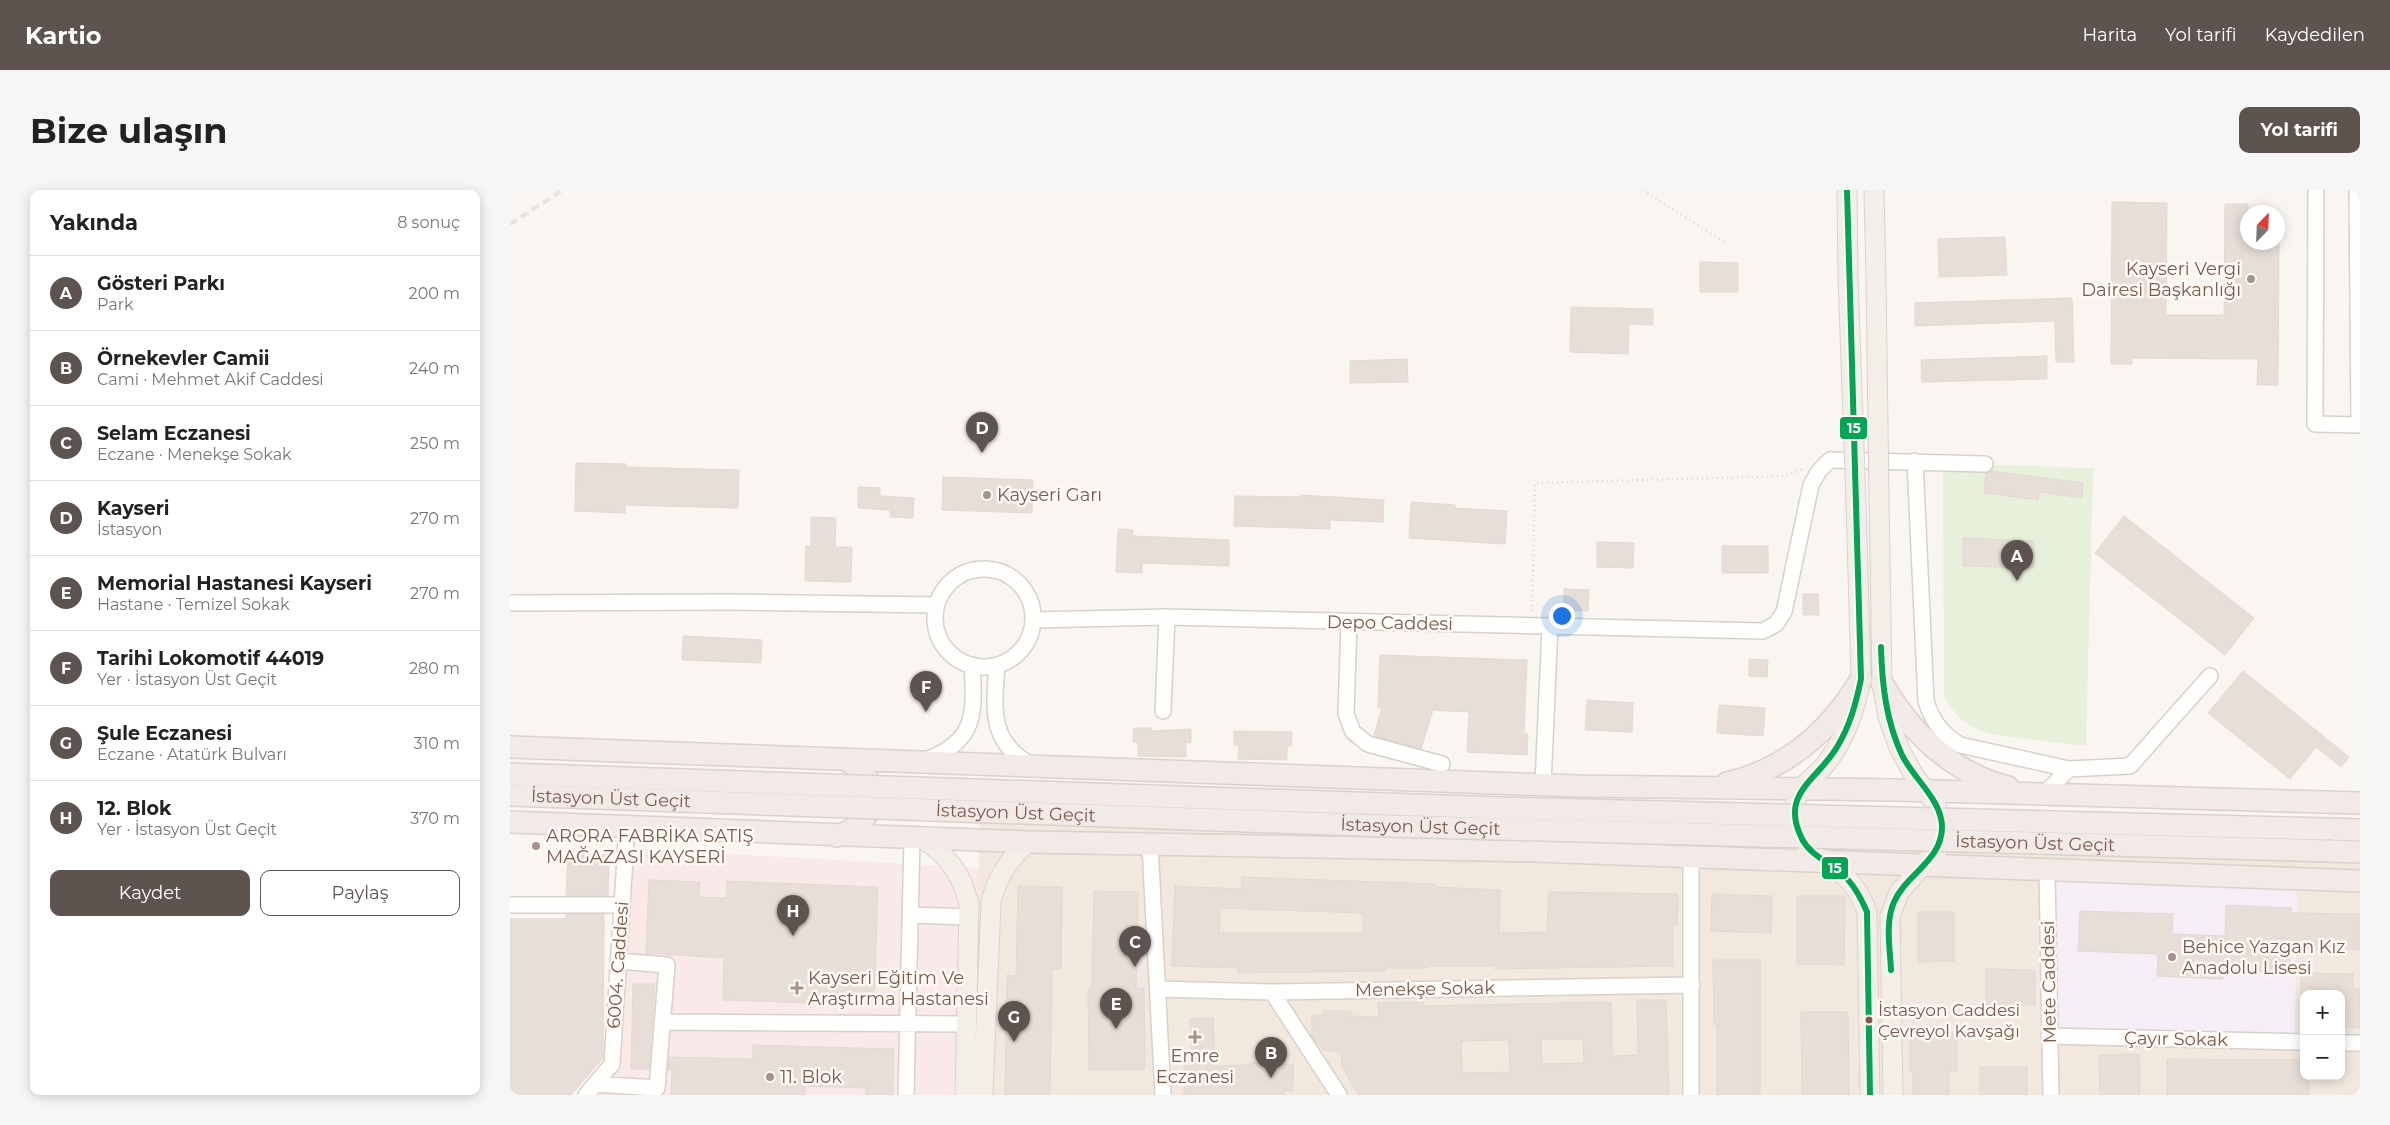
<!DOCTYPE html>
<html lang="tr">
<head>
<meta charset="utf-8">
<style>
  body { margin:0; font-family:Montserrat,sans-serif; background:#f6f6f6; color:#222 }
  .controls { position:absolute; right:15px; bottom:15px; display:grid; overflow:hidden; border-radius:10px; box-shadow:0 2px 12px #0003 }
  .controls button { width:45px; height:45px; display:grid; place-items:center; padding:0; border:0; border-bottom:1px solid #e0e0e0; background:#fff; color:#222; font:25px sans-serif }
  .compass { position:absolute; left:1730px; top:15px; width:45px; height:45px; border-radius:50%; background:#fff; box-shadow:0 2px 12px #0003; rotate:23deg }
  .you { position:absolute; left:1051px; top:425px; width:18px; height:18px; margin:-12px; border:4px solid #fff; border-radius:50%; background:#1a73e8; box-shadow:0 0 0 8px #1a73e833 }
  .badge { display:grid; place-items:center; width:32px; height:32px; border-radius:50%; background:#5d544f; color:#fff; font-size:16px; font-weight:700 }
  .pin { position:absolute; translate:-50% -41px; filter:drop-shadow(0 1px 2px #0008) }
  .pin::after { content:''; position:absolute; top:26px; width:18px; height:15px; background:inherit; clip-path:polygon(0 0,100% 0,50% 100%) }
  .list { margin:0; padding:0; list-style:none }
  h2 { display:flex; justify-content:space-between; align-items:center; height:65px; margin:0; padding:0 20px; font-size:21px }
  h2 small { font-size:16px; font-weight:400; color:#767676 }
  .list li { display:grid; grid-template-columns:32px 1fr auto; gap:15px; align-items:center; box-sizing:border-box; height:75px; padding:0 20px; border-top:1px solid #e0e0e0 }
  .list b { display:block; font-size:19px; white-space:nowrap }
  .list p { margin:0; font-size:16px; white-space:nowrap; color:#767676 }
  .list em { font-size:16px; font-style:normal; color:#767676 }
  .actions { display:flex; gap:10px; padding:15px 20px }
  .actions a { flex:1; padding:11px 0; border:1px solid #5d544f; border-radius:10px; text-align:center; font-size:18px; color:#5d544f }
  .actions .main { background:#5d544f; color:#fff }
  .map { position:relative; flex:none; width:1850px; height:905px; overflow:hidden; border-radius:10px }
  header { display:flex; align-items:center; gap:30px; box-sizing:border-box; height:70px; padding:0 25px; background:#5d544f; color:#fff }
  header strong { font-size:24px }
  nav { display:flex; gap:28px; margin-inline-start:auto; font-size:18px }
  .intro { display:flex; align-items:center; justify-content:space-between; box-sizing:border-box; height:120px; padding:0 30px }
  h1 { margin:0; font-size:35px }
  .button { padding:12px 22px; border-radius:10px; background:#5d544f; color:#fff; font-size:18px; font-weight:700 }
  main { display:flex; gap:30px; padding:0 30px }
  aside { flex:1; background:#fff; border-radius:10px; box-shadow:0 2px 12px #0003 }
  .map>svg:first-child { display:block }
  .residential { fill:#f2e8de; fill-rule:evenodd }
  .education { fill:#f6eef6 }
  .medical { fill:#fae9e9 }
  .green { fill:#e7f0db }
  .building { fill:#e6ded7; stroke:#e2d8d2; fill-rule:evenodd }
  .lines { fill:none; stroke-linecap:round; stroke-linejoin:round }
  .minor-casing { stroke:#d7d1cb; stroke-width:18 }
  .major-casing { stroke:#dad1cc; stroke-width:21 }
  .highway-casing { stroke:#dad1cc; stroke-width:24 }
  .path { stroke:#dcd5d0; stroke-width:2.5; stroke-dasharray:1 4; stroke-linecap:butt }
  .minor { stroke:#fefefd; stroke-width:15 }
  .major { stroke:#f3eee8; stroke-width:19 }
  .highway { stroke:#f2eae7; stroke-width:21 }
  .rail { stroke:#e6e3e7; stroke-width:4; stroke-dasharray:8 5; stroke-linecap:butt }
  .major-bridge-casing { stroke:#dad1cc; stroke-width:21; stroke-linecap:butt }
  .highway-bridge-casing { stroke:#dad1cc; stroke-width:24; stroke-linecap:butt }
  .major-bridge { stroke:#f3eee8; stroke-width:19 }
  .highway-bridge { stroke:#f2eae7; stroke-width:21 }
  .bus-1-casing { stroke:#fffaf3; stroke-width:10 }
  .bus-1 { stroke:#00a651; stroke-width:6 }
  .poi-dot { fill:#a69286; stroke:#fffaf3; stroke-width:2 }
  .bus-dot { fill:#7a5c4d; stroke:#fffaf3; stroke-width:2 }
  .labels { text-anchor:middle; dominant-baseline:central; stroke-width:5; stroke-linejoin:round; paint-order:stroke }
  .bus-label { font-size:17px; fill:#7a5c4d; stroke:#fffaf3; text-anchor:start }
  .poi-label { font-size:18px; fill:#7a5c4d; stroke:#fffaf3; text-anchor:start }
  .street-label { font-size:18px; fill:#7a5c4d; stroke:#fffaf3 }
  .line-badge { stroke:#fffaf3; stroke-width:2 }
  .badge-label { font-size:14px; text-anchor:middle; font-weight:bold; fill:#fff }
</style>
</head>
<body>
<header>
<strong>Kartio</strong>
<nav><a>Harita</a><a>Yol tarifi</a><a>Kaydedilen</a></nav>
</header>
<div class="intro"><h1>Bize ulaşın</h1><a class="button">Yol tarifi</a></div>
<main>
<aside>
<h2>Yakında<small>8 sonuç</small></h2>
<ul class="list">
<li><span class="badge">A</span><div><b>Gösteri Parkı</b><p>Park</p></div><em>200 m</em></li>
<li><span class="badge">B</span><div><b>Örnekevler Camii</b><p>Cami · Mehmet Akif Caddesi</p></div><em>240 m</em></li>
<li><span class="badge">C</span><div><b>Selam Eczanesi</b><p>Eczane · Menekşe Sokak</p></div><em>250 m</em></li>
<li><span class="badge">D</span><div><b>Kayseri</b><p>İstasyon</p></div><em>270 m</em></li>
<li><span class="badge">E</span><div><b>Memorial Hastanesi Kayseri</b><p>Hastane · Temizel Sokak</p></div><em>270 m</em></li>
<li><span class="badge">F</span><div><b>Tarihi Lokomotif 44019</b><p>Yer · İstasyon Üst Geçit</p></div><em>280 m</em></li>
<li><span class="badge">G</span><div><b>Şule Eczanesi</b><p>Eczane · Atatürk Bulvarı</p></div><em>310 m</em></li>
<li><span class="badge">H</span><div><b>12. Blok</b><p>Yer · İstasyon Üst Geçit</p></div><em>370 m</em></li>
</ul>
<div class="actions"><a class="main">Kaydet</a><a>Paylaş</a></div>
</aside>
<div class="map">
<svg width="1850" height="905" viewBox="0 0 1850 905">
  <rect width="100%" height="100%" fill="#f9f5f0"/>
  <path class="residential" d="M470 622 1362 637 1850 651V905H463ZM1794 804H1831V886H1794Z"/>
  <path class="education" d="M1537 680 1787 688 1785 852 1539 846Z"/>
  <path class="medical" d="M113 658 469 678 463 905H80L106 874Z"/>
  <path class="green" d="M1433 273 1583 278 1576 556C1557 554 1537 552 1518 549 1479 545 1452 543 1434 505Z"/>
  <path class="building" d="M1602 12 1657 13 1656 125H1714L1715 14H1738V52H1769L1768 195H1747L1748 169 1622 168V174H1601Z
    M1495 47 1497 85 1429 87 1428 49Z
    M1190 72 1228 73V102H1190Z
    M1562 108 1564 172H1546L1545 131 1405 136V113Z
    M1061 117 1143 119V135L1119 134 1118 164 1060 162Z
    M1537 166V189L1412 192 1411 170Z
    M897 169 898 192 840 193V171Z
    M66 273 116 274V277L229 280 228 318 115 315V323L65 321Z
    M1481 281 1573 293 1572 308 1529 302 1528 310 1474 303 1476 283Z
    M433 287 523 290 522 323 432 320Z
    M348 297 370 298V306L404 308 403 328 380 327V320L348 318Z
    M790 305 874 310 873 332 820 330V339L724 336 725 306 790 307Z
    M901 312 945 315V318L997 321 995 354 899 348Z
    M1614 326 1744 428 1715 465 1585 363Z
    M301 327 326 328 325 357H342L341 392 295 391 296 356 301 357Z
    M608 339 623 340 622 346 719 350V376L632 373V383L606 382Z
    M1453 348 1524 351V378L1453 376Z
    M1087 352 1124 353 1123 378 1087 377Z
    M1212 356H1258V383H1212Z
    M1054 399 1079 400 1078 421 1054 420Z
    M1293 404H1308L1309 425H1293Z
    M173 446 252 450 251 473 172 470Z
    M870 465 1017 470 1014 543 1018 544 1017 565 957 562 959 522 923 520 911 559 864 546 872 518H868Z
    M1239 469 1258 470 1257 487 1239 486Z
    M1733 481 1839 567 1831 577 1806 557 1780 589 1698 523Z
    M1077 510 1123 513 1122 542 1075 540Z
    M1209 515 1255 518 1253 546 1207 543Z
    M624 538H641V541L681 539V553L676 552V567L628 566V552H623Z
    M724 541 782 542 781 556H777V570L728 569 729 555H724Z
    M58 663 99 665 98 706H56Z
    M732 687 925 694V697L990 700 989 743 1037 742 1039 702 1168 704 1167 736H1163V776L985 779V776H918V778H875V781L728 783V778L662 776 665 696 731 699ZM710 718 853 723V743H709Z
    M139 690 190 692 189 707 216 708 217 691 368 697 364 815 213 810 214 768 136 763Z
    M508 696 552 697 551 779H542L540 905H495L497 785 506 786Z
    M584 701 628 702 626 798H634L635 879 579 880 578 799H582Z
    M1202 704 1262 706 1261 743 1201 741Z
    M1287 706H1335L1334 775 1287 774Z
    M1716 715 1782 718 1781 723 1850 724V759H1780L1779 783 1714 780 1713 789 1647 786 1648 764 1568 761 1570 721 1663 724 1662 744 1715 746Z
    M1408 722H1444V771L1408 772Z
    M56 724H94L93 868 61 905H0V729H55Z
    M1203 770H1250V905H1207V835H1204Z
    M1476 779 1525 780V815L1476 814Z
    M1791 783 1843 784V799H1850V838L1831 837V804H1791Z
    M123 794H145L139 879H121Z
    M1127 810H1156L1159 905H849L832 877 831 862 814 860 802 847V825H814V821H841V826L869 827 868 813 914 812V816L1101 812 1102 866 1128 865ZM1031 849H1073L1074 873 1032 874ZM999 850 1000 882 952 883 951 851Z
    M1291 822H1338L1339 905H1292Z
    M703 828 705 876 740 875V873L784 875 782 901 775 900 774 905H674V876H682L680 829Z
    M1447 843V881H1439V905H1403V882H1400V844Z
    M243 855 384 859 383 905H356V898L295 896V905H161L162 880H158L159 867 243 869Z
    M1629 864 1630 905H1590L1589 865Z
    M1657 869 1794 870V886H1799V905H1657Z
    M1470 877H1517V905H1470Z"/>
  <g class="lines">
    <defs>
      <path id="minor" d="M1806 0 1805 234 1850 235
        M1847 0 1849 235
        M1405 271 1416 511C1422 531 1432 544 1450 555L1559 579
        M425 428a49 49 0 1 1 98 0a49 49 0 1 1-98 0Z
        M0 413 220 412 426 415
        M523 430 657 427 1253 441 1266 434 1274 422 1301 295 1309 281 1320 270 1475 274
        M839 432 836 524 843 542 858 554 932 574
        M487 475C484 517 478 553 523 576
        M653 521 657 427
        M415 570C467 552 465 522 462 475
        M1033 594 1040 437
        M1533 605 1559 579 1620 576 1700 486
        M640 655 653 905
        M1537 680 1541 905
        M0 715H112
        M401 725 460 727
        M648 799 762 802 1182 795
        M762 802 829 905
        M152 832 457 834
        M1539 846 1794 852
        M1831 853H1850
        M85 894 147 898 157 775 108 771
        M76 905 102 874 117 636
        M396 905 402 649
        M1181 905V667"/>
      <path id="major" d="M1337 0 1338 87
        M1364 0 1366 89
        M1369 309 1372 493 1378 527 1389 558 1405 587 1426 614 1432 639 1427 660 1390 701 1380 726 1383 905
        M1346 313 1351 489C1345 521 1335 551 1314 576 1307 584 1295 592 1290 601 1282 613 1285 633 1291 646 1298 663 1312 669 1326 679 1342 690 1351 705 1357 722L1360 905
        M413 649C438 665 452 685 459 714L455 905
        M473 905 481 712C487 687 499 669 518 652"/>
      <path id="highway" d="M1372 493C1400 542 1442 583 1498 597
        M0 557 1067 596 1386 600 1850 613
        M1217 593C1276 580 1321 540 1351 489
        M0 632 518 652 1026 661 1850 691
        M1817 639 1850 640
        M327 646C369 634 376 586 333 569
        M1821 661 1850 662"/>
    </defs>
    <use href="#minor" class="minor-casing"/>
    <use href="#major" class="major-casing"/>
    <use href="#highway" class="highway-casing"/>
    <path class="path" d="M1133 0 1214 52
      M1022 421 1025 293 1275 286 1293 279"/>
    <use href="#minor" class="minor"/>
    <use href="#major" class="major"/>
    <use href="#highway" class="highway"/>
    <path class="rail" d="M0 34 53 0"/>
    <defs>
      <path id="major-bridge" d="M1338 87 1346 313
        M1366 89 1369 309"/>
      <g id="highway-bridge">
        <path d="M0 584 991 618 1817 639"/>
        <path id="s1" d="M0 605 879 636 1821 661"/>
      </g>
    </defs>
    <use href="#major-bridge" class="major-bridge-casing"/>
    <use href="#highway-bridge" class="highway-bridge-casing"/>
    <use href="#major-bridge" class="major-bridge"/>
    <use href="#highway-bridge" class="highway-bridge"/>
    <defs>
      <path id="bus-1" d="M1337 0 1351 489C1346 513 1340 536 1327 557 1307 591 1269 603 1292 649 1301 666 1319 672 1332 684 1344 694 1351 708 1357 722L1360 905
        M1371 457C1372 494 1376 531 1392 565 1403 588 1432 610 1432 637 1432 671 1396 684 1384 712 1375 732 1380 759 1381 780"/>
    </defs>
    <use href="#bus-1" class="bus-1-casing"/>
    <use href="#bus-1" class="bus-1"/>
  </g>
  <g class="poi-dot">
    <circle cx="1741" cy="89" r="5"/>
    <circle cx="477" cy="305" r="5"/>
    <circle cx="26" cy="656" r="5"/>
    <circle cx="1662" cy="767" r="5"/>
    <path d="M284.5 790.5h5v5h5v5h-5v5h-5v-5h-5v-5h5z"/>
    <path d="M682.5 839.5h5v5h5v5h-5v5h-5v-5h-5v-5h5z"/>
    <circle cx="260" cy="887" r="5"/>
  </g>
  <circle class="bus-dot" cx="1359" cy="830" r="4.5"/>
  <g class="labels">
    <g class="bus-label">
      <text x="1368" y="820">İstasyon Caddesi<tspan x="1368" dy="21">Çevreyol Kavşağı</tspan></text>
    </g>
    <g class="poi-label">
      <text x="1731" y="79" text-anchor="end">Kayseri Vergi<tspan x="1731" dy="21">Dairesi Başkanlığı</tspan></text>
      <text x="487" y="305">Kayseri Garı</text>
      <text x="36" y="646">ARORA FABRİKA SATIŞ<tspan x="36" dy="21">MAĞAZASI KAYSERİ</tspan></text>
      <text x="1672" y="757">Behice Yazgan Kız<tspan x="1672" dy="21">Anadolu Lisesi</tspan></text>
      <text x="298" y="788">Kayseri Eğitim Ve<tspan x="298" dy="21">Araştırma Hastanesi</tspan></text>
      <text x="685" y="866" text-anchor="middle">Emre<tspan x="685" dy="21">Eczanesi</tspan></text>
      <text x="270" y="887">11. Blok</text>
    </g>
    <g class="street-label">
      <text transform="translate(880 433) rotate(1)">Depo Caddesi</text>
      <text stroke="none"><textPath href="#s1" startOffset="101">İstasyon Üst Geçit</textPath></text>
      <text stroke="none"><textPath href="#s1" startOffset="506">İstasyon Üst Geçit</textPath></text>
      <text stroke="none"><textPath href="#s1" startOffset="911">İstasyon Üst Geçit</textPath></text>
      <text stroke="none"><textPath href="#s1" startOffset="1526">İstasyon Üst Geçit</textPath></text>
      <text transform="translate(108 775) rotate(-86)">6004. Caddesi</text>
      <text transform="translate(1539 792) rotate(-91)">Mete Caddesi</text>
      <text transform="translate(915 799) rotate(-1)">Menekşe Sokak</text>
      <text transform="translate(1666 849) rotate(1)">Çayır Sokak</text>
    </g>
  </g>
  <g class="line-badge">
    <rect x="1329" y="226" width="29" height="24" rx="5" fill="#00a651"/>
    <rect x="1311" y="666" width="28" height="24" rx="5" fill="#00a651"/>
  </g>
  <g class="badge-label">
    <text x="1344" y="243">15</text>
    <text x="1325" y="683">15</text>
  </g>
</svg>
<div class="controls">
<button>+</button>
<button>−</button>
</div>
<svg class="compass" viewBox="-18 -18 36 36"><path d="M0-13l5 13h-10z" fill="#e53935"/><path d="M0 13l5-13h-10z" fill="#767676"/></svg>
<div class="you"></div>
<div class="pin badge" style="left:1507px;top:391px">A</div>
<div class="pin badge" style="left:761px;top:888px">B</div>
<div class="pin badge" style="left:625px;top:777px">C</div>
<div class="pin badge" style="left:472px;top:263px">D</div>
<div class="pin badge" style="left:606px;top:839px">E</div>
<div class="pin badge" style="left:416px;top:522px">F</div>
<div class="pin badge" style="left:504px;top:852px">G</div>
<div class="pin badge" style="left:283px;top:746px">H</div>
</div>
</main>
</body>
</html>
